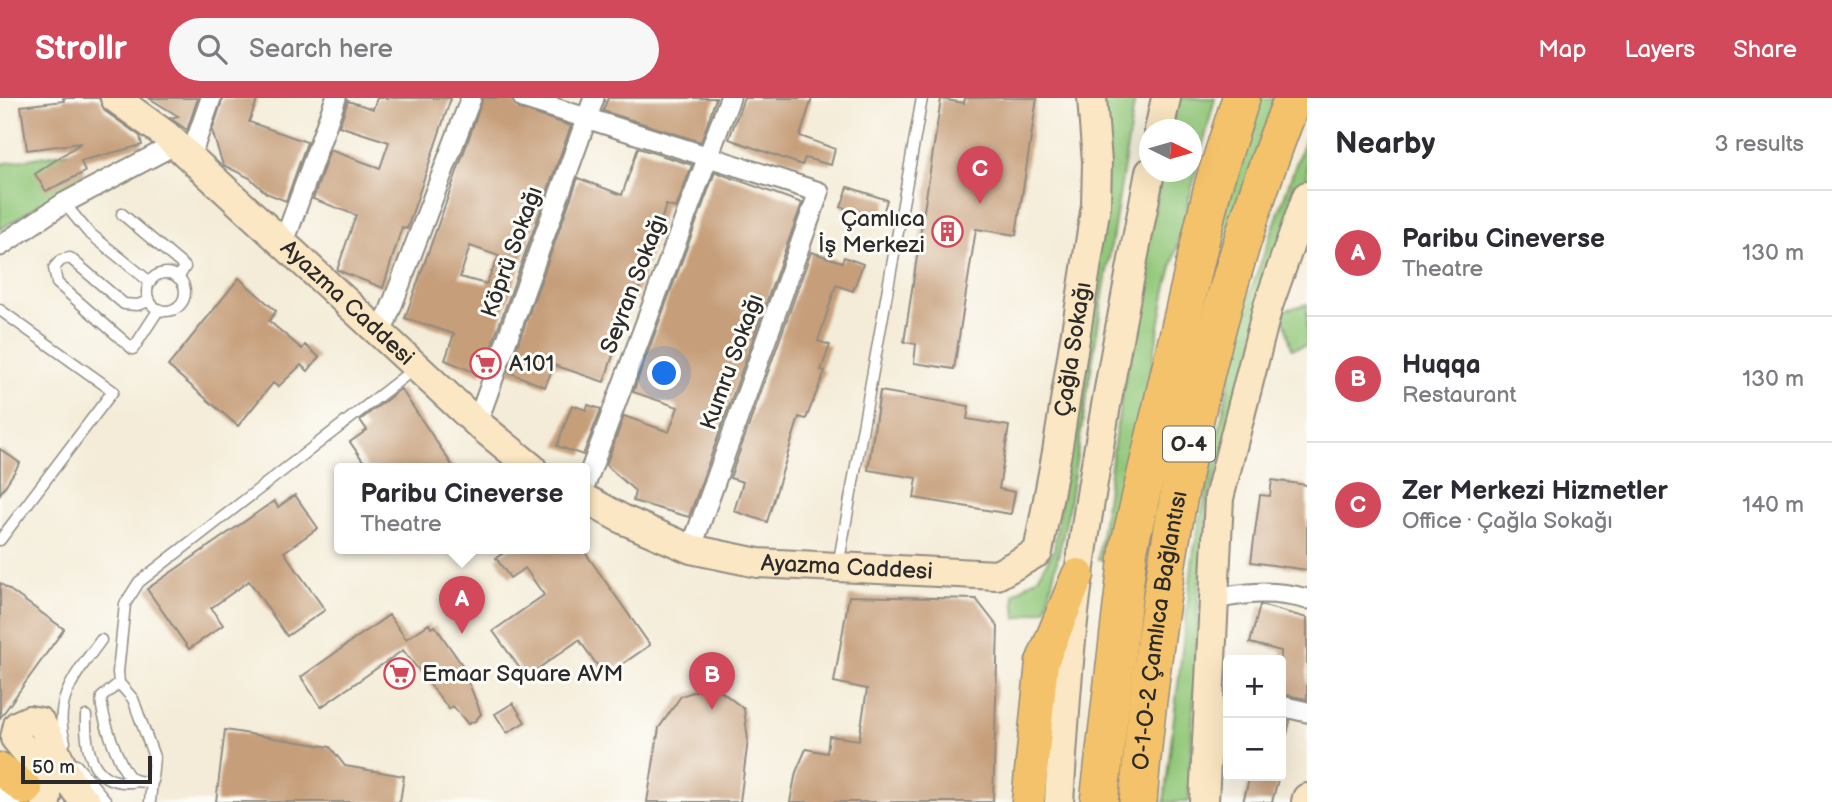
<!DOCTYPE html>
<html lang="en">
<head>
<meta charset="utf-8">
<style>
  body { margin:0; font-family:"Balsamiq Sans",sans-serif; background:#f7f7f7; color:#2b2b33 }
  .controls { position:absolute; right:21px; bottom:21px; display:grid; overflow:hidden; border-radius:7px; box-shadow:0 7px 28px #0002 }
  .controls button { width:63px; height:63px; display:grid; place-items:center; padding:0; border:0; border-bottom:2px solid #e1e1e2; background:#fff; color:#2b2b33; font:35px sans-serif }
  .compass { position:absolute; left:1139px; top:21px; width:63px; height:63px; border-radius:50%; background:#fff; box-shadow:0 7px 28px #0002; rotate:95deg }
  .scale { position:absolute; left:21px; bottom:18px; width:131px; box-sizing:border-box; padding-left:7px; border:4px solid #2b2b2b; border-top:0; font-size:19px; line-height:24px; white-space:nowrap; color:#2b2b2b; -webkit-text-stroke:5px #fdfcf7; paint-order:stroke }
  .you { position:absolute; left:665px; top:276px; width:24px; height:24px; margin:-18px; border:5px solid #fff; border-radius:50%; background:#1a73e8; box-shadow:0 0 0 10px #1a73e833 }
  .badge { display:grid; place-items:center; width:46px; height:46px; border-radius:50%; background:#d1495b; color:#fff; font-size:23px; font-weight:700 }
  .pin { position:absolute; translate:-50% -58px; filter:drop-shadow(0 2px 4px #0008) }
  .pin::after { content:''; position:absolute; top:37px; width:24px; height:21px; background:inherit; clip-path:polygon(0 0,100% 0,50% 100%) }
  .popup { position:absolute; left:334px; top:365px; width:256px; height:91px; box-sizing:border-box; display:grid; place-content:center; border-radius:7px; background:#fff; filter:drop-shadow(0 2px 5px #0005); font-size:23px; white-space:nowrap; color:#7c7c81 }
  .popup b { font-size:26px; color:#2b2b33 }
  .popup::after { content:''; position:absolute; left:50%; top:100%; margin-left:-14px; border:14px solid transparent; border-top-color:#fff }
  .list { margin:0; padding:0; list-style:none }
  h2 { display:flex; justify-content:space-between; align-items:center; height:91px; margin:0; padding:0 28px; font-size:30px }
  h2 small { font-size:23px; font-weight:400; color:#7c7c81 }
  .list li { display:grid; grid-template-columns:46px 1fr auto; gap:21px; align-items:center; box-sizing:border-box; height:126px; padding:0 28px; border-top:2px solid #e1e1e2 }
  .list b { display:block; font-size:26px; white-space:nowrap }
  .list p { margin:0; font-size:23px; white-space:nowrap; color:#7c7c81 }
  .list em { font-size:23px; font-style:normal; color:#7c7c81 }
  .icon { flex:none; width:38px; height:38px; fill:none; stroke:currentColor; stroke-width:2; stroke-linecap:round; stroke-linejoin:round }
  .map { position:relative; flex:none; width:1307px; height:704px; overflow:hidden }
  header { display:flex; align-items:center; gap:42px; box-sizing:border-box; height:98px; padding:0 35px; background:#d1495b; color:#fff }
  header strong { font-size:33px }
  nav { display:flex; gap:38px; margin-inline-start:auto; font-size:24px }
  .search { width:490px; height:63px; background:#f7f7f7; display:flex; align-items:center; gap:18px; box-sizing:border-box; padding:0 24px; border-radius:38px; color:#7c7c81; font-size:26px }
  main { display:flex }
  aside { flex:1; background:#fff }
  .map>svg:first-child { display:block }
  .green { fill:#93c87a; stroke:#5f7a52; stroke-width:2 }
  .building { fill:#c69e79; fill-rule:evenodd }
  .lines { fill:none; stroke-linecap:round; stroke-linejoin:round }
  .lane-casing { stroke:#908c82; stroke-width:13 }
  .street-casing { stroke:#908c82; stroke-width:23 }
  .secondary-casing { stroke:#908c82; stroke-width:32 }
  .primary-casing { stroke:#908c82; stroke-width:35 }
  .highway-casing { stroke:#908c82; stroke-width:40 }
  .lane { stroke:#fff; stroke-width:10 }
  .street { stroke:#fff; stroke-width:19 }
  .secondary { stroke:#fbe7c3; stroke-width:28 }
  .primary { stroke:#f4c26a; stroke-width:32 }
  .highway { stroke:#f4c26a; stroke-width:37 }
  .labels { text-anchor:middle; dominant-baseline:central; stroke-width:6; stroke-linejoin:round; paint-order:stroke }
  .shield { fill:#fdfcf7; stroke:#6a6a68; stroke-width:2 }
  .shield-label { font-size:21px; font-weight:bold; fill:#2b2b2b }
  .poi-label { font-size:23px; fill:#2b2b2b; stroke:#fdfcf7; text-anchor:start }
  .street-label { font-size:23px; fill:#2b2b2b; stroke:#fdfcf7 }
</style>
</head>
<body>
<header>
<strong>Strollr</strong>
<div class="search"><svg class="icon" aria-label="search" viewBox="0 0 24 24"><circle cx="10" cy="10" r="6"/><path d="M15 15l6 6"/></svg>Search here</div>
<nav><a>Map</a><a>Layers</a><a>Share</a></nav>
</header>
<main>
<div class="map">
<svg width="1307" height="704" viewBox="0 0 1307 704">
  <rect width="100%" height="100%" fill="#fdfcf7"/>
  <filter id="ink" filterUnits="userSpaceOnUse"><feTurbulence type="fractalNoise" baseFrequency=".0143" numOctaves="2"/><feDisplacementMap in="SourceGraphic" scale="14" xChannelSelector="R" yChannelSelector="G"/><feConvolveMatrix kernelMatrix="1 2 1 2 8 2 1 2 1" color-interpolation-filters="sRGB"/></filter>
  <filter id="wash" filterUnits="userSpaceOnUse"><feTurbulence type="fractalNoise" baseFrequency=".00686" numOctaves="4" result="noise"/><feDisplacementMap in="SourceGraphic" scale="28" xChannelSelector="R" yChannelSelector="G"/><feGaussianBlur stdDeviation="1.57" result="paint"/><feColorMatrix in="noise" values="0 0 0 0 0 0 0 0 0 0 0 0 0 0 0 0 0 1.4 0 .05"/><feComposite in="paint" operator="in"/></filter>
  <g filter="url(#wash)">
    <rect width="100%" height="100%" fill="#f4ecd8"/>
    <path class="green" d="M1103 0H1135L1067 419 1046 511 1016 521 1014 496 1038 479 1054 452 1105 94Z
      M1178 0H1215L1165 196 1116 463 1098 461 1115 339 1161 74H1192V32L1170 31Z
      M1261 0H1279L1219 171 1209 170 1237 62H1241Z
      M1307 35V86L1210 397 1199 487 1189 704H1164L1194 452 1245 209Z
      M74 53 83 77 0 132V66Z
      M1307 206V247L1292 251 1282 213Z"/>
    <g id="blocks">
      <path class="building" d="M63 0H99L105 13 140 38 142 47 81 63 85 74 46 93 35 76 81 45 27 52 21 8 64 3Z
        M149 0H198L187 32 170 20 178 18Z
        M223 0H258L249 24 307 44 286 103 266 95 250 80 223 67 212 33Z
        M377 0H451L407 131 402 129 383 190 337 172 356 117 313 101 330 52 380 70 389 44 339 28 348 3 373 11Z
        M483 0H511L519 11 571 28 481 277 445 262 454 236 405 220ZM470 148 499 158 486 186 460 179Z
        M608 0H716L701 44 603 13Z
        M744 0H812L800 38 835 51 831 67 805 60 802 67 729 41Z
        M965 0H1037L1016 137 976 131 954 271 914 265 916 246 904 244 941 1 964 5Z
        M638 50 692 67 676 110 666 107 635 203 632 201 604 284 554 267 545 289 508 274 578 80 622 97Z
        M715 74 802 105 689 419 633 403 635 393 606 367 624 318 669 334 678 309 633 294Z
        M848 89 887 102 881 122 841 109Z
        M811 154 842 164 844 159 863 166 853 193 836 187 818 243 830 247 821 272 825 273 806 321 799 319 767 424 734 413 743 384 730 380Z
        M239 180 276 213 269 223 302 251 305 247 319 259 308 273 301 267 278 289 273 285 238 328 168 268Z
        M401 291 454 370H368L350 344 367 332 360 322Z
        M880 293 969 308 967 321 1009 328 999 391 1015 394 1011 416 914 400 917 380 868 372Z
        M572 307 586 312 588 307 601 311 583 357 557 348Z
        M0 351 20 365 0 396Z
        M1272 382 1307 387V472L1251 464 1260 397 1270 398Z
        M295 397 318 430 284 454 325 512 287 538 249 483 211 510 223 527 189 551 147 491 274 403 278 409Z
        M511 450H582L650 547 605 578 579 542 526 579 493 533 544 497 525 470 510 480 496 460Z
        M0 485 64 531 0 620Z
        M849 498 976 501 998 529 993 704H790L796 674 806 651 827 655 829 638 859 642 867 591 834 584Z
        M1260 507 1307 520V601L1281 596V553L1250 545Z
        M389 517 406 541 429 526 431 530 435 528 462 567 481 616 475 623 468 626 453 608 449 611 403 552 321 609 301 579Z
        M713 587 744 611 748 642 740 704H647L659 630 681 598Z
        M513 605 525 624 507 635 495 616Z
        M1281 621 1290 623 1286 639H1281Z
        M225 632 330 649 345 668 404 678 400 704H216Z
        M1250 678H1279L1272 704H1243Z"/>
    </g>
  </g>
  <g filter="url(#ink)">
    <use href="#blocks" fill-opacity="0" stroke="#908c82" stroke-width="2"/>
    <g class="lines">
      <defs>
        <path id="lane" d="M64 105 88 134 150 184
          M122 116 185 169 178 180
          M147 194a19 19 0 1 1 38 0a19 19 0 1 1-38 0Z
          M150 203 137 207 124 206 70 160 61 162 54 170 57 185 133 251 159 211
          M0 212 113 293 0 442
          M838 468 922 0
          M119 585 102 599C98 611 121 673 131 680 137 684 147 684 153 683
          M86 618C85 654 93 691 138 683
          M65 644C52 602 77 575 101 542
          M76 667 107 704
          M150 704 154 659 133 601 119 585 118 574 125 506 139 484 414 271"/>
        <path id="street" d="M523 0 819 94 691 451
          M190 60 211 0
          M283 147 336 0
          M0 148 64 105 176 46
          M381 236 471 0
          M477 325 594 0
          M584 390 730 0
          M1212 502C1246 494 1273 492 1307 501
          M1281 608 1307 614
          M0 694 13 704"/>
        <g id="secondary">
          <path id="s1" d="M115 0 166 37 477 325 532 370"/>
          <path d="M1159 32 1166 0"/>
          <path id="s2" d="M584 400 624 422 691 451 758 465 997 477 1038 454 1057 354 1096 107 1097 64 1092 0"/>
          <path d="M46 704C53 679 29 658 15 640L18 627 29 622 40 624C58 650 62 681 86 704"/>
          <path d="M1059 704C1064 628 1068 552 1079 476 1098 342 1124 207 1150 74"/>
          <path d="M1204 704 1219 400 1268 208 1307 98"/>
          <path d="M1306 704 1307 700"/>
        </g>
        <path id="primary" d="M0 671 26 691
          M1028 704 1042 564 1078 477"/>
        <g id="highway">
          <path d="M1099 704 1129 449 1213 88 1241 0"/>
          <path id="s3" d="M1138 704C1158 463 1203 226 1293 0"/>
        </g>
      </defs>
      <use href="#lane" class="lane-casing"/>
      <use href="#street" class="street-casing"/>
      <use href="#secondary" class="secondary-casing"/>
      <use href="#primary" class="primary-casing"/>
      <use href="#highway" class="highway-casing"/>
      <use href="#lane" class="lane"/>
      <use href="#street" class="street"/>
      <use href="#secondary" class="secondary"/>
      <use href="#primary" class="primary"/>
      <use href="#highway" class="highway"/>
    </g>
  </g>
  <defs>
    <symbol id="building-ring" viewBox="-11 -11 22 22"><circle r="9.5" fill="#fdfcf7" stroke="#d1495b" stroke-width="1.5"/><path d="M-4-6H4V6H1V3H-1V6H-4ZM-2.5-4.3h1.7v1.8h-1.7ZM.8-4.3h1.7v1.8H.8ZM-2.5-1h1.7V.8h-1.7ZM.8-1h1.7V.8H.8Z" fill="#d1495b"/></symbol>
    <symbol id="supermarket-ring" viewBox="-11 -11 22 22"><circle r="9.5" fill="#fdfcf7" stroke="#d1495b" stroke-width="1.5"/><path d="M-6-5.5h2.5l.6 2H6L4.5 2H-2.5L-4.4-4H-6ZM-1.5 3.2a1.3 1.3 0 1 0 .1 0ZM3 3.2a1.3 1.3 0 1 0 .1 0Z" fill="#d1495b"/></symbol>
  </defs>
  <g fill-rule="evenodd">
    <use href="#building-ring" x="930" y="116" width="35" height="35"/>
    <use href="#supermarket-ring" x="468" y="248" width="35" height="35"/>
    <use href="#supermarket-ring" x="382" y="558" width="35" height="35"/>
  </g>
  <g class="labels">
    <rect class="shield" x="1163" y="328.5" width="52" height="35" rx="5"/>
    <g class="shield-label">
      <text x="1189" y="346">O-4</text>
    </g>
    <g class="poi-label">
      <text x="925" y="121" text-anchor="end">Çamlıca<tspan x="925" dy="26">İş Merkezi</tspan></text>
      <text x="509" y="266">A101</text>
      <text x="422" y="576">Emaar Square AVM</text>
    </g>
    <g class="street-label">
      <text transform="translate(512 154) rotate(-70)">Köprü Sokağı</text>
      <text transform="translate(634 186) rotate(-69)">Seyran Sokağı</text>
      <text stroke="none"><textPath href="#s1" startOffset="310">Ayazma Caddesi</textPath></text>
      <text stroke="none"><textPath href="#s2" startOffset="679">Çağla Sokağı</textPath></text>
      <text transform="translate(732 264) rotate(-70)">Kumru Sokağı</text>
      <text stroke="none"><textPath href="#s2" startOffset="276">Ayazma Caddesi</textPath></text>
      <text stroke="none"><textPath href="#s3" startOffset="173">O-1-O-2 Çamlıca Bağlantısı</textPath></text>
    </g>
  </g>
</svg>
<div class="controls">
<button>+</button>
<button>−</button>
</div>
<svg class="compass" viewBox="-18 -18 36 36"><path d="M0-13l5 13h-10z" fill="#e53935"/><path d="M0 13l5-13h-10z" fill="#7c7c81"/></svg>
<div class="scale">50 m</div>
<div class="you"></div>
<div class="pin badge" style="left:462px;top:536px">A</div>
<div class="popup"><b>Paribu Cineverse</b>Theatre</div>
<div class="pin badge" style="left:712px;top:612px">B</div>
<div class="pin badge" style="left:980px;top:106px">C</div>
</div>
<aside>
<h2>Nearby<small>3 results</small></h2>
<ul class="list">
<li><span class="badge">A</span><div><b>Paribu Cineverse</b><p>Theatre</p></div><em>130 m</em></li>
<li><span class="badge">B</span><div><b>Huqqa</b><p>Restaurant</p></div><em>130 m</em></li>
<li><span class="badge">C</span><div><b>Zer Merkezi Hizmetler</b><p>Office · Çağla Sokağı</p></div><em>140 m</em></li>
</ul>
</aside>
</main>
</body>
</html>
